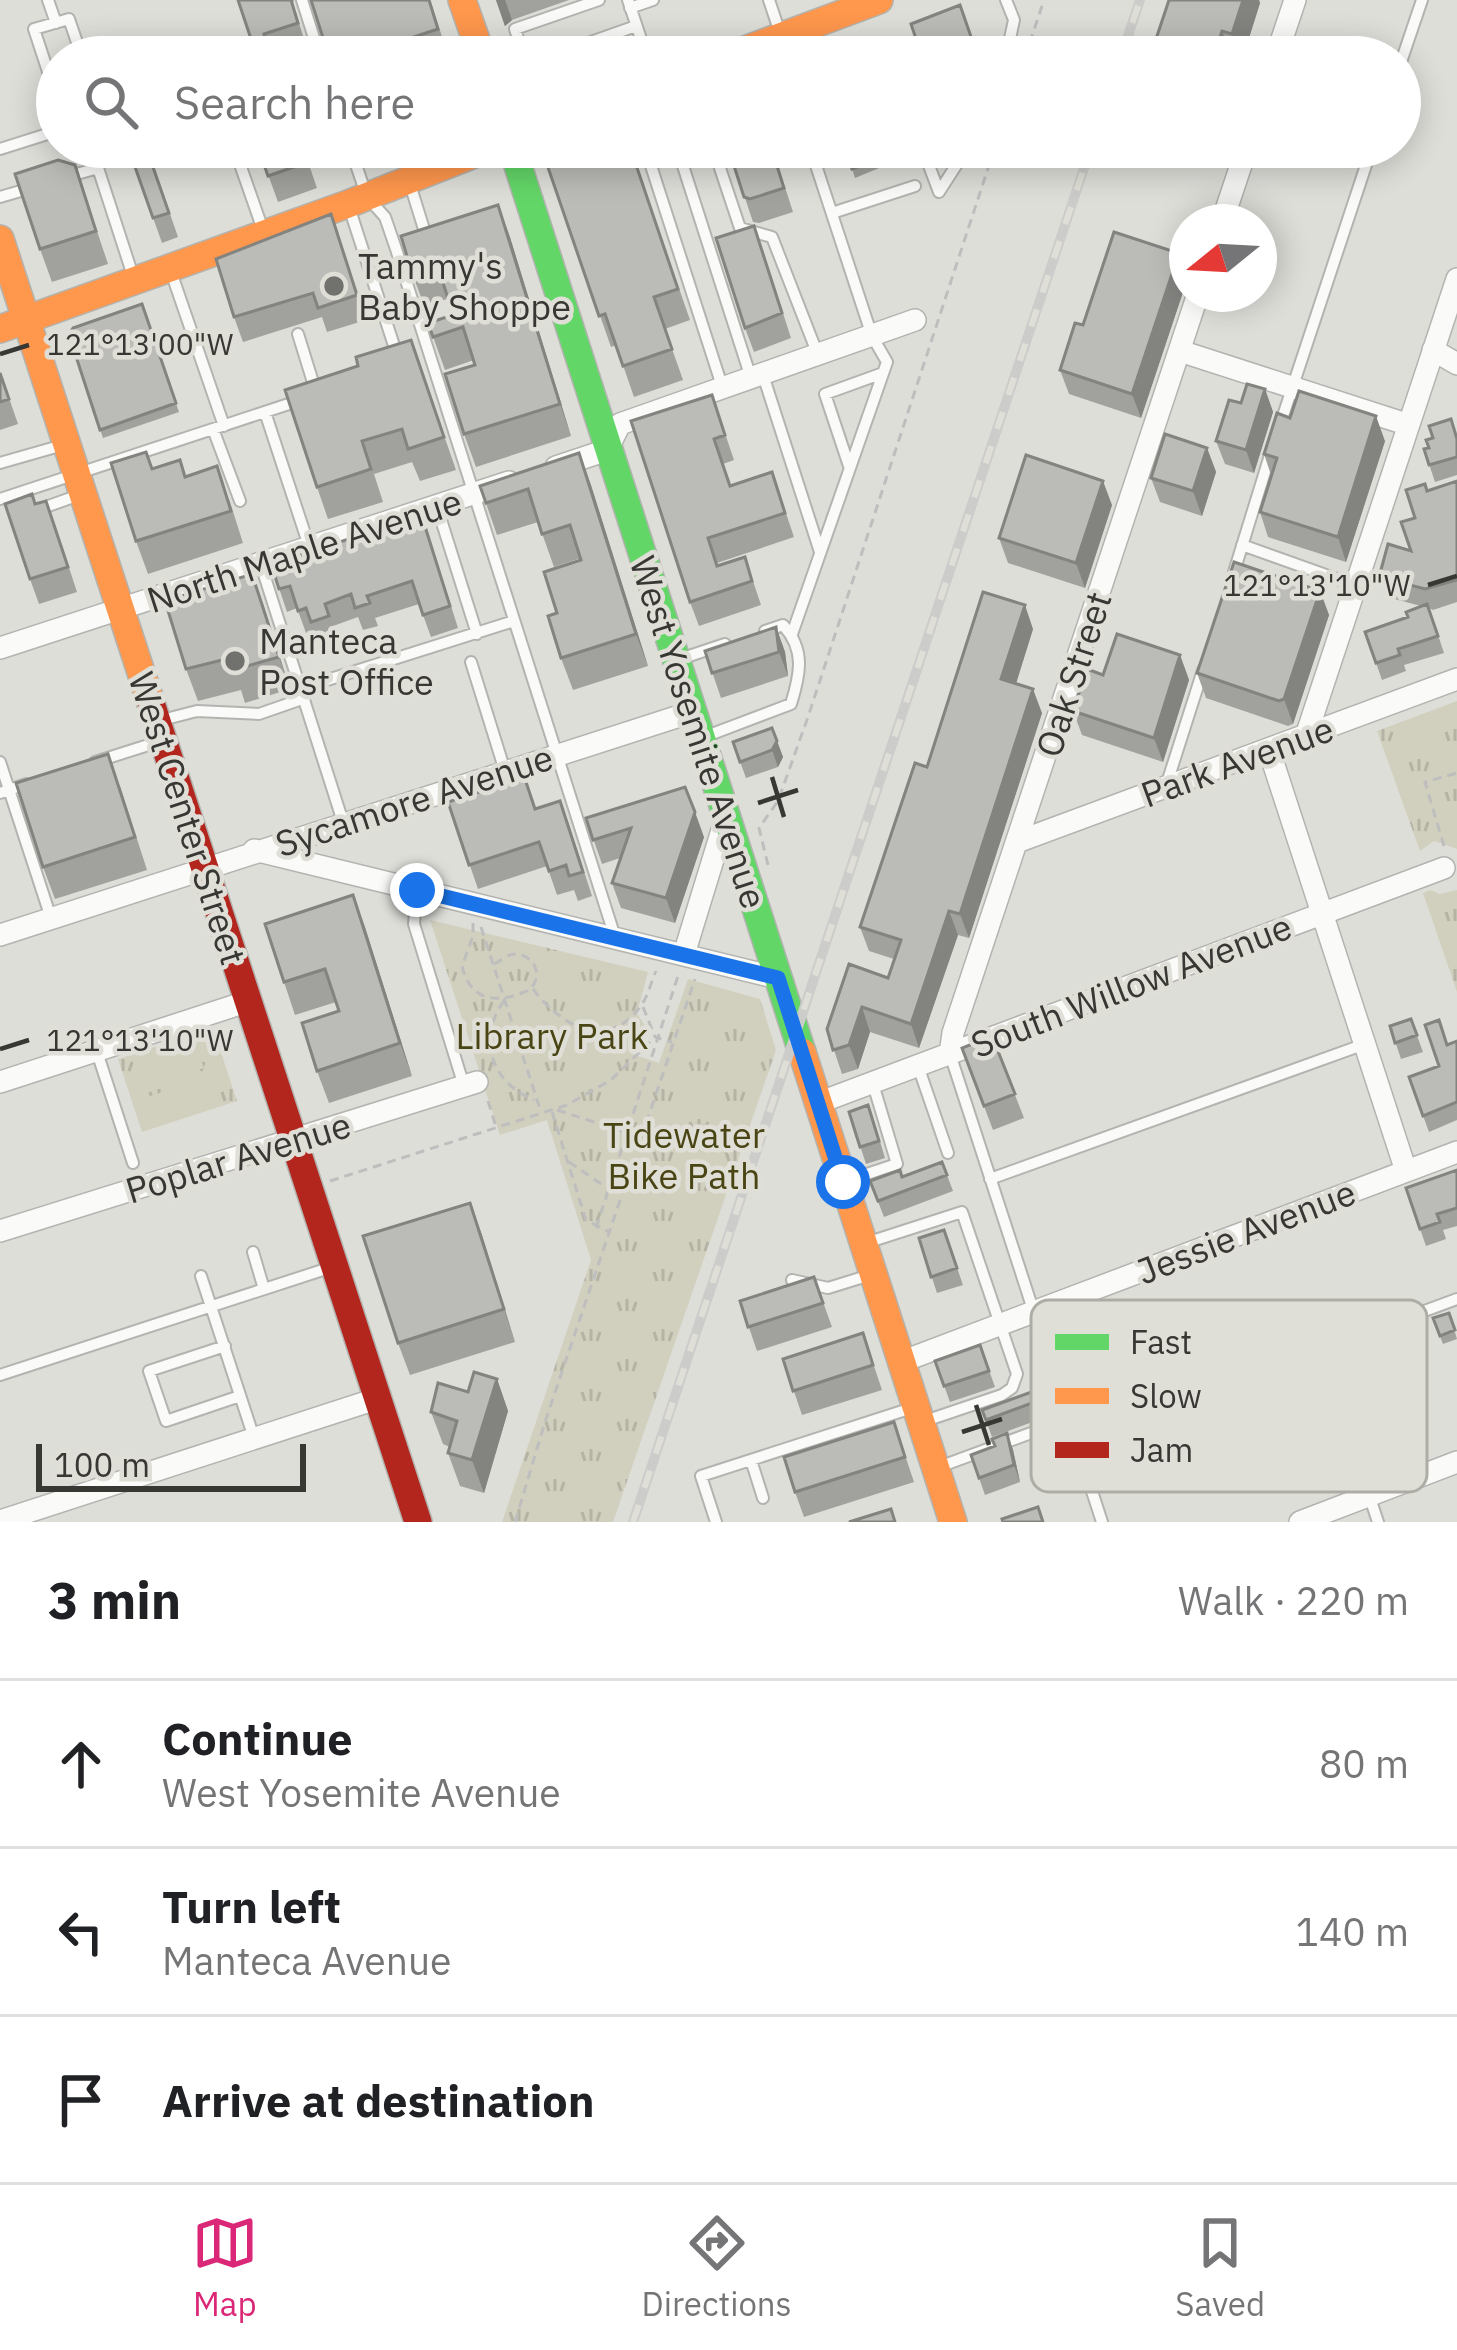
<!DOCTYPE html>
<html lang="en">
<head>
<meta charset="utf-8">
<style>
  body { margin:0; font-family:"IBM Plex Sans",sans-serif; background:#f6f6f6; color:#202124 }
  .compass { position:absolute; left:1169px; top:204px; width:108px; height:108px; border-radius:50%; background:#fff; box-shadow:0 6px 30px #0003; rotate:252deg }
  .scale { position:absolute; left:36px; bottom:30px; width:270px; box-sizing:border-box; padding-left:12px; border:6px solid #373734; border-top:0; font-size:33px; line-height:42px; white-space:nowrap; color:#373734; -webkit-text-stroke:9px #e0dfd7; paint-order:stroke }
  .stop { position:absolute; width:36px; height:36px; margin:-27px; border:9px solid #1a73e8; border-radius:50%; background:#fff }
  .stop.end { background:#1a73e8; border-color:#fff; box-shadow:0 3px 12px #0008 }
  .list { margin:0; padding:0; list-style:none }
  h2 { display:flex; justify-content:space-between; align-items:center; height:156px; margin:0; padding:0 48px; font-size:51px }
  h2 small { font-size:39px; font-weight:400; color:#757577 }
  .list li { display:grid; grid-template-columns:78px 1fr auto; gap:36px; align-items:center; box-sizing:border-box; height:168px; padding:0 48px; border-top:3px solid #e0e0e0 }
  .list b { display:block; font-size:45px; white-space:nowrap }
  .list p { margin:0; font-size:39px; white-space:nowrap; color:#757577 }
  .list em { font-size:39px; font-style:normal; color:#757577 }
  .icon { flex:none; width:66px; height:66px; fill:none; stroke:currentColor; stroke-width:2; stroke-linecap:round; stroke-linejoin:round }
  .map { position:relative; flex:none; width:1457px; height:1522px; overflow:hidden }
  .search { position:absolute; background:#fff; box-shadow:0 6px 30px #0003; left:36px; right:36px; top:36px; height:132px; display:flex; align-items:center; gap:30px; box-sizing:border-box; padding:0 42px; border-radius:66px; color:#757577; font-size:45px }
  .sheet { height:660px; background:#fff }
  nav { display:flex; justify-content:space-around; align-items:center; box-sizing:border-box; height:168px; border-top:3px solid #e0e0e0; background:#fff; font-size:33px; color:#757577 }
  nav a { display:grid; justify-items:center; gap:6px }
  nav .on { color:#db2777 }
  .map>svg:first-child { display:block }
  .grass { fill:url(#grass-tufts) }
  .pitch { fill:#d1d0be }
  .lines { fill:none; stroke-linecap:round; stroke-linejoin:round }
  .lane-casing { stroke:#b3b3b0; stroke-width:14 }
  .street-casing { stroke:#b3b3b0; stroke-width:24 }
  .fast-casing { stroke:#b3b3b0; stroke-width:30 }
  .slow-casing { stroke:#b3b3b0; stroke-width:30 }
  .jam-casing { stroke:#b3b3b0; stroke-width:30 }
  .path { stroke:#bebebe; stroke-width:3; stroke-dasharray:9 6; stroke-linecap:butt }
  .lane { stroke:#fafaf9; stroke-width:10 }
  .street { stroke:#fafaf9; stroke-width:21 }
  .fast { stroke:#63d668; stroke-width:27 }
  .slow { stroke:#ff974d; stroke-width:27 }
  .jam { stroke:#b3261e; stroke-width:27 }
  .rail-casing { stroke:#cccccb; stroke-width:10 }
  .rail { stroke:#e0dfd7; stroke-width:6; stroke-dasharray:18; stroke-linecap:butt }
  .wall { fill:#a1a19d }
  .shaded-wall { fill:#838380 }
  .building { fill:#bbbbb7; stroke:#838380; stroke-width:3 }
  .route { stroke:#1a73e8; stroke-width:15 }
  .ticks { fill:none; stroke:#373734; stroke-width:4.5 }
  .poi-dot { fill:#71716e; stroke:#e0dfd7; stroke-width:4.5 }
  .labels { text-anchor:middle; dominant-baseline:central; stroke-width:9; stroke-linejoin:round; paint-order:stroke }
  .poi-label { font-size:36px; fill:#373734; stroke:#e0dfd7; text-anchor:start }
  .street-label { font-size:36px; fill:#373734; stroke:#e0dfd7 }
  .park-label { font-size:36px; fill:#4a4514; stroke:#e0dfd7 }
  .key { fill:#e0dfd7; stroke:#adada6; stroke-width:3 }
  .key-label { font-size:33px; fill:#373734 }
  .ticks-label { font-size:30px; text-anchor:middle; fill:#373734; stroke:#e0dfd7; stroke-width:9; stroke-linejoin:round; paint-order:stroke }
</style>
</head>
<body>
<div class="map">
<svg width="1457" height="1522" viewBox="0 0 1457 1522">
  <defs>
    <pattern id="grass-tufts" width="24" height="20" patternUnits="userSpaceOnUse" patternTransform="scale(3)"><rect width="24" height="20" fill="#d1d0be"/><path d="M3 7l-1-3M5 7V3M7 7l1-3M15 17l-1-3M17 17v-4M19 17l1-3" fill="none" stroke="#b4b3a4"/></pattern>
  </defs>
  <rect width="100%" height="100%" fill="#deded9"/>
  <path class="grass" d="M1457 701V849L1434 841 1420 851 1377 731Z
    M1430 890 1440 894 1457 890V992L1423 893Z
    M430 920 648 972 637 1013 647 1029 632 1054 659 1063 688 979 760 999 776 1050 613 1522H502L591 1260 547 1120 500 1135Z
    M213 1028 237 1101 142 1132 118 1059Z"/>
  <path class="pitch" d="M195 1041 204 1068 144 1088 135 1061Z
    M207 1078 214 1100 154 1119 147 1097Z"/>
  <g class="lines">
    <defs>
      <path id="lane" d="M48 0 56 23
        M302 0 320 57
        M628 0 647 57
        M769 0 788 57
        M1006 0 1014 20 1006 57
        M630 8 653 0
        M885 53 887 57
        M524 57 515 29 599 0
        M548 57 636 26
        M1400 65 1422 0
        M57 99 34 29 69 19 82 57
        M234 147 263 230
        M350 147 367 197 385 217 396 249 615 937
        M645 147 723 389
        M677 147 751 378
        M713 147 740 228 772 237 818 355
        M922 147 939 192 968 147
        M0 149 57 131
        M66 177 98 168 134 279
        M409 181 427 239
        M0 197 31 188
        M349 207 397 355
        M832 213 915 186
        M170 269 224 426
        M298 334 316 392
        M763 375 820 552
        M265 412 309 546
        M1279 428 1372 147
        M213 429 240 501
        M0 463 63 445
        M849 466 825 394 883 373
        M0 499 301 400
        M437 507 477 634
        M37 510 82 494
        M1242 545 1354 585
        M261 565 343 822
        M1234 572 1271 452
        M792 634 887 362 872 336 810 147
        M680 659 725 644
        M471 662 505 771
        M302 688 514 621
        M158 721 197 711 259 714 305 698
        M704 737 791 704C800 675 806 650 783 625L765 631
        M0 762 51 918
        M95 762 161 741
        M1167 783 1203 670
        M0 793 26 784
        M417 890 414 924 464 1086
        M97 1052 133 1163
        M950 1054 1102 1522
        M918 1066 948 1153
        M990 1179 1365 1044
        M846 1181 897 1164 873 1084
        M866 1243 962 1212 1017 1374 1012 1388 1002 1395 922 1422
        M253 1252 264 1289
        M201 1276 254 1438
        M792 1280 828 1288 870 1275
        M225 1346 149 1371 166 1421 240 1396
        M0 1375 332 1267
        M1075 1440 1457 1299
        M751 1460 763 1498
        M939 1467 1069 1419
        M1369 1495 1378 1522
        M716 1522 701 1476 915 1407"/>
      <path id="street" d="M1276 57 1295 0
        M1222 222 1247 147
        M1433 350 1457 364
        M1180 351 1406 424
        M556 467 607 450 620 424 915 320
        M0 648 509 482
        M1306 736 1457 279
        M1269 750 1406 1171
        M1017 842 1457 679
        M254 850 778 978
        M0 935 692 712
        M684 954 727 814
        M950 1054 953 1033 1198 294
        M0 1082 249 1001
        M818 1103 1444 868
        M0 1231 477 1082
        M901 1362 1457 1152
        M0 1521 379 1398
        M1300 1522 1457 1462"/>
      <path id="fast" d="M512 147 802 1052"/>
      <path id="slow" d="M462 0 482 57
        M726 57 879 0
        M0 239 151 703
        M0 329 348 204 492 147
        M802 1052 953 1522"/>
      <path id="jam" d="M151 703 418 1522"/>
    </defs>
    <use href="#lane" class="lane-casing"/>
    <use href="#street" class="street-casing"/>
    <use href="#fast" class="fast-casing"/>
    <use href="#slow" class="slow-casing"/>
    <use href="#jam" class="jam-casing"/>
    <path class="path" d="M1025 57 1044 0
      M1444 846 1425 782 1457 773
      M768 865 759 828 778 801 808 717 995 147
      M473 923V936L462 966C469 997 491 1004 519 994 527 991 530 991 534 984 543 967 526 950 510 955 507 956 496 963 493 965
      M481 927 541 1112
      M533 989C559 1024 606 1053 640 1007 648 997 651 982 656 971
      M504 1001C476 1039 492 1083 534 1100
      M643 1007 655 1037 672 1042
      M488 1101 496 1127
      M557 1110 628 1133
      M552 1112 586 1220 609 1232
      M569 1162 610 1190
      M330 1181 567 1105 611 1080 655 1037
      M596 1228 679 973
      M515 1522 545 1422 695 979"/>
    <use href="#lane" class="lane"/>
    <use href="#street" class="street"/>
    <use href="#fast" class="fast"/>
    <use href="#slow" class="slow"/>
    <use href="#jam" class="jam"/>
    <defs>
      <path id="rail" d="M1121 57 1140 0
        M633 1522 1091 147"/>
    </defs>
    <use href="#rail" class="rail-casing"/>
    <use href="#rail" class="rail"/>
  </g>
  <path class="wall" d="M238 0H294L293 3 307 49 282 57H257Z
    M430 0 448 55 442 57H329Z
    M496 0H569L512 20 505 26Z
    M1169 0H1259L1260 3 1243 57H1150Z
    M128 147H147L178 237 162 243Z
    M258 147H303L317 188 278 202Z
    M360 147H415L366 164Z
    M541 147H630L690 320 665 329 683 380 634 397 616 345 611 347Z
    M728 147H772L793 212 759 223 753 222Z
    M845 147H905L908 156 855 178Z
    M1146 147H1213L1207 166Z
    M75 165 108 264 52 282 40 249Z
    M498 205 571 436 476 467 464 434 475 365 474 360 445 370 428 323 453 315 448 299 424 305 412 273Z
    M331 214 366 320 327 332 322 317 243 342 234 317Z
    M763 251 791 338 754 352 745 328Z
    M1184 255 1187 262V286L1184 289 1141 418 1069 394 1060 370 1083 325Z
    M142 304 179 412 103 438 69 335Z
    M411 340 456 470 420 481 412 462 374 474 383 502 328 519 317 487 358 366Z
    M0 372 18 424 0 430Z
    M1265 389 1273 412 1254 473 1225 464 1216 441 1241 403Z
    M712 395 734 460 723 464 730 486 772 472 794 537 717 563 718 566 745 557 761 605 699 626 690 602Z
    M1290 418 1385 441 1346 562 1268 537 1260 512 1271 475 1264 454Z
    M1451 419 1457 436V475L1435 482 1424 449 1429 448 1433 438Z
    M1207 448 1216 472 1202 516 1160 502 1151 478Z
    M579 453 648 666 573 690 561 658 557 613 581 558 554 567 538 522 497 535 480 486Z
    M153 469 185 476 229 499 243 543 148 574 136 541Z
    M1457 481V602L1433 610 1429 608 1444 653 1404 665 1406 671 1382 680 1365 632 1408 617 1421 606 1387 597 1379 577 1411 551 1427 491Z
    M35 504 55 525 77 592 39 604 30 579Z
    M1112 505 1085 588 1008 563 999 538Z
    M391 531 431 543 458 628 431 637 419 604 375 618 378 626 363 630 358 617 333 626 337 639 319 644 314 630 306 633 297 608 287 612 271 564Z
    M252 574 290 689 245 703 241 690 198 701 186 669Z
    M1320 591 1329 615 1293 724 1288 726 1206 698 1197 673Z
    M776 627 785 652 788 676 721 698 705 651Z
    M1033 629 1016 683 1042 713 969 938 958 935 919 1048 870 1032 858 1069 842 1074 827 1029 888 978 894 959 869 951 860 927 927 767Z
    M1180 655 1189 680 1163 762 1082 735 1073 711Z
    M772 728 783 757 778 767 746 778 733 742Z
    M120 786 147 870 55 899 43 867Z
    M448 802 536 809 569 825 592 896 578 901 574 890 557 895 547 866 478 889Z
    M586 818 704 837 675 923 621 908 612 883 620 858 602 864Z
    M353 895 412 1076 329 1103 317 1071 339 1011 336 1002 295 1015 284 982Z
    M1411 1019 1423 1052 1401 1059 1390 1026Z
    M992 1036 1024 1118 993 1130 962 1048Z
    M1457 1041V1120L1429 1132 1409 1077 1439 1066 1447 1045Z
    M849 1112 874 1121 885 1158 866 1164Z
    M1457 1170V1226L1443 1230 1446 1239 1426 1246 1406 1188Z
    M947 1175 953 1191 884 1217 870 1181Z
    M470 1203 515 1342 410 1375 398 1343Z
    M944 1230 963 1285 937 1293 919 1238Z
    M814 1277 832 1327 757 1351 740 1301Z
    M1449 1313 1457 1339 1443 1344 1433 1318Z
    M863 1333 882 1390 802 1415 783 1359Z
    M980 1345 995 1387 950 1402 935 1361Z
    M497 1379 508 1411 484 1493 460 1486 448 1453 450 1447 443 1444 431 1412Z
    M1037 1390 1046 1417 992 1437 982 1410Z
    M894 1422 914 1482 804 1517 795 1492Z
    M1007 1433 1013 1450 1020 1482 985 1495 971 1455 995 1446Z"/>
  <path class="shaded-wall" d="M496 0H505L512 20 505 26Z
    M1243 0H1259L1260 3 1243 57H1240L1232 34Z
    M1222 31 1232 57H1214Z
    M1200 147H1213L1207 166Z
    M498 205 510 237 571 436 560 404Z
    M1184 255 1187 262V286L1184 289 1141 418 1132 394 1175 265Z
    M1265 389 1273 412 1254 473 1246 450Z
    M1376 416 1385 441 1346 562 1338 537Z
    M1207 448 1216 472 1202 516 1193 491Z
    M579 453 591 485 648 666 636 634Z
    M1103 481 1112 505 1085 588 1076 563Z
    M252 574 264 607 290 689 279 657Z
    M1320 591 1329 615 1293 724 1284 699Z
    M1025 605 1033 629 1010 703 1001 679Z
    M776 627 785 652 788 676 779 652Z
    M1180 655 1189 680 1163 762 1154 738Z
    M1033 689 1042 713 969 938 960 914Z
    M777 741 783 757 778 767 772 750Z
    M695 812 704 837 675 923 666 898Z
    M353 895 365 927 412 1076 400 1043Z
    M949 911 958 935 919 1048 911 1024Z
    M862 1007 870 1032 858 1069 849 1045Z
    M470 1203 482 1235 515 1342 504 1309Z
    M497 1379 508 1411 484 1493 472 1460Z
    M1007 1433 1013 1450 1020 1482 1014 1465Z"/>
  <path class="building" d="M238 0H291L298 23 264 34 272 57H257Z
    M311 0H429L438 29 353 57H329Z
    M1169 0H1243L1232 34 1222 31 1214 57H1150Z
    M960 5 978 57H922L911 24Z
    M128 147H146L169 213 153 218Z
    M258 147H302L308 162 268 176Z
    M541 147H630L678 289 654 297 672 349 623 366 605 314 599 316Z
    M728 147H771L784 188 750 199 744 197Z
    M845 147H905V148L852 169Z
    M58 160 75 165 96 231 40 249 15 174Z
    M498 205 560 404 464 434 445 374 475 365 463 327 433 337 428 323 453 315 438 266 412 273 401 236Z
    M331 214 357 295 318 308 313 293 234 317 216 259Z
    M754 226 782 313 745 328 716 238Z
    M1114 232 1184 255 1175 265 1132 394 1060 370 1075 323 1083 325Z
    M142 304 176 403 100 430 69 335 73 328Z
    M411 340 444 437 408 449 402 429 362 441 371 469 317 487 285 390 358 366 356 357Z
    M0 373 9 399 0 402Z
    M1247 384 1265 389 1246 450 1216 441 1229 400 1241 403Z
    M1299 391 1376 416 1338 537 1260 512 1277 458 1264 454 1277 413 1290 418Z
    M712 395 725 435 714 439 730 486 772 472 785 513 708 538 717 566 745 557 752 581 690 602 631 421Z
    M1451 419 1457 439V457L1429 465 1424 449 1429 448 1426 440 1433 438 1429 426Z
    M1165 434 1207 448 1193 491 1151 478Z
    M146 452 152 469 180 460 185 477 217 466 231 511 136 541 111 463Z
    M579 453 636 634 561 658 548 616 557 613 544 572 581 560 570 525 542 534 528 489 486 503 480 486Z
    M1026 455 1103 481 1076 563 999 538Z
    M1457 481V580L1425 589 1379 577 1388 544 1411 551 1401 522 1415 518 1406 490 1425 484 1427 491Z
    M32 494 35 504 46 501 68 567 30 579 5 504Z
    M423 520 450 606 423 615 412 581 367 596 370 603 355 608 351 594 325 604 329 616 311 622 306 608 298 611 290 586 279 589 271 564 389 526 391 531Z
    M1234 562 1320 591 1284 699 1279 701 1197 673Z
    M252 574 279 657 233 670 230 658 186 669 165 601Z
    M983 592 1025 605 1001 679 1033 689 960 914 949 911 911 1024 862 1007 849 1045 833 1050 827 1029 849 964 888 978 901 940 860 927 915 763 927 767Z
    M1427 604 1438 636 1398 649 1400 655 1376 663 1365 632 1408 617 1406 612Z
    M776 627 779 652 712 673 705 651Z
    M1117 634 1180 655 1154 738 1073 711 1087 669 1103 675Z
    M772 728 777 741 772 750 740 762 733 742Z
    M108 754 135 837 43 867 16 783Z
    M522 770 535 809 560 801 583 872 569 876 566 865 549 871 539 842 469 865 448 802 494 787 492 780Z
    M685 787 695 812 666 898 612 883 631 828 593 840 586 818Z
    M353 895 400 1043 317 1071 302 1023 339 1011 325 969 284 982 265 924Z
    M1411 1019 1417 1035 1395 1043 1390 1026Z
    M1439 1020 1447 1045 1457 1041V1102L1423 1116 1409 1077 1439 1066 1425 1025Z
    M992 1036 1015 1094 984 1106 962 1048Z
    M868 1105 879 1141 860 1147 849 1112Z
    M942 1162 947 1175 878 1201 870 1181 900 1170 902 1177Z
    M1457 1170V1208L1437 1214 1440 1222 1420 1229 1406 1188Z
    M470 1203 504 1309 398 1343 363 1236Z
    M944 1230 957 1268 931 1277 919 1238Z
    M814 1277 823 1303 748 1327 740 1301Z
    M1449 1313 1455 1330 1440 1336 1433 1318Z
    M863 1333 873 1365 793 1391 783 1359Z
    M980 1345 989 1371 944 1386 935 1361Z
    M474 1372 497 1379 472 1460 448 1453 457 1421 431 1412 438 1383 468 1392Z
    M1037 1390 1040 1400 986 1420 982 1410Z
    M894 1422 905 1457 795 1492 784 1457Z
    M1007 1433 1014 1465 979 1478 971 1455 995 1446 992 1439Z
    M1038 1507 1043 1522H1003L1002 1519Z
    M891 1509 895 1522H849Z"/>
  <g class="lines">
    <path class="route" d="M417 890 778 978 843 1182"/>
  </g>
  <path class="ticks" d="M0 354 29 345M1428 585 1457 576M772 777 784 817M758 803 798 790M0 1049 29 1040M976 1405 989 1445M962 1432 1002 1419"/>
  <g class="poi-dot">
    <circle cx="334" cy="286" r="12"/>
    <circle cx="235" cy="661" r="12"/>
  </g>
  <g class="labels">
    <g class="poi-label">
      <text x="358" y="265">Tammy's<tspan x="358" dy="41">Baby Shoppe</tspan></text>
      <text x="259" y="640">Manteca<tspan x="259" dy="41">Post Office</tspan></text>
    </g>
    <g class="street-label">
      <text transform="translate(304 550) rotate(-18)">North Maple Avenue</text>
      <text transform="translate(1073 674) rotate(-72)">Oak Street</text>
      <text transform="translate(699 732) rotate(72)">West Yosemite Avenue</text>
      <text transform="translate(1237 761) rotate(-20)">Park Avenue</text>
      <text transform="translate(414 800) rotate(-18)">Sycamore Avenue</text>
      <text transform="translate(188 818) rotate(72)">West Center Street</text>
      <text transform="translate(1131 985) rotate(-21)">South Willow Avenue</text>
      <text transform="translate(238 1157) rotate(-17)">Poplar Avenue</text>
      <text transform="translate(1246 1231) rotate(-21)">Jessie Avenue</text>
    </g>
    <g class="park-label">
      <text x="552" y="1035">Library Park</text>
      <text x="684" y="1134">Tidewater<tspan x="684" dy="41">Bike Path</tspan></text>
    </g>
  </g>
  <rect x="1031" y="1300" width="396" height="192" rx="18" class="key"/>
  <rect x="1055" y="1334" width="54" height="16" fill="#63d668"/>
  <rect x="1055" y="1388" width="54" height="16" fill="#ff974d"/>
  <rect x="1055" y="1442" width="54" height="16" fill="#b3261e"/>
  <g class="key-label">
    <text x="1130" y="1354">Fast</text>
    <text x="1130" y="1408">Slow</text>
    <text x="1130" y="1462">Jam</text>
  </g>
  <g class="ticks-label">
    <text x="140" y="355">121°13'00"W</text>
    <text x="1317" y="596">121°13'10"W</text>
    <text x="140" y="1051">121°13'10"W</text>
  </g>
</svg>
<svg class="compass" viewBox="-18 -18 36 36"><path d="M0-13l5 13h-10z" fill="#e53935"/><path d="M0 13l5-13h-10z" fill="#757577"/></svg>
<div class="scale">100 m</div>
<div class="stop" style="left:843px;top:1182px"></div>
<div class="stop end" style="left:417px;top:890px"></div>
<div class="search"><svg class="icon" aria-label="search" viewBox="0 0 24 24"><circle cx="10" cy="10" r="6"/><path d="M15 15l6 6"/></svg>Search here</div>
</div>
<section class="sheet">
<h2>3 min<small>Walk · 220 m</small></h2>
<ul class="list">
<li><svg class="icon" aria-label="ahead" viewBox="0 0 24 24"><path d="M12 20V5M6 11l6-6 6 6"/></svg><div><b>Continue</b><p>West Yosemite Avenue</p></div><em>80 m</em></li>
<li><svg class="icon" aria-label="left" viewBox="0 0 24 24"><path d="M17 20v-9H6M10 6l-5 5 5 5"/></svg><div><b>Turn left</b><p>Manteca Avenue</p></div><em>140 m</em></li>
<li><svg class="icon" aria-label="arrive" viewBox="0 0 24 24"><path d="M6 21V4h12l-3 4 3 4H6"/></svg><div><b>Arrive at destination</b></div></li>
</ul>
</section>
<nav>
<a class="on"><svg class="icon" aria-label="map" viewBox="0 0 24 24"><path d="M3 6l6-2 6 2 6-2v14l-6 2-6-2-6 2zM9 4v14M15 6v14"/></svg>Map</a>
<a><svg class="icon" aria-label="directions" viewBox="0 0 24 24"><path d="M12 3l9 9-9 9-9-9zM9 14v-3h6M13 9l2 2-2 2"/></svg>Directions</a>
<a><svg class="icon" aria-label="saved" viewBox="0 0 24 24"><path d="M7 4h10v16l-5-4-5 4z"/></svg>Saved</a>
</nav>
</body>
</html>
